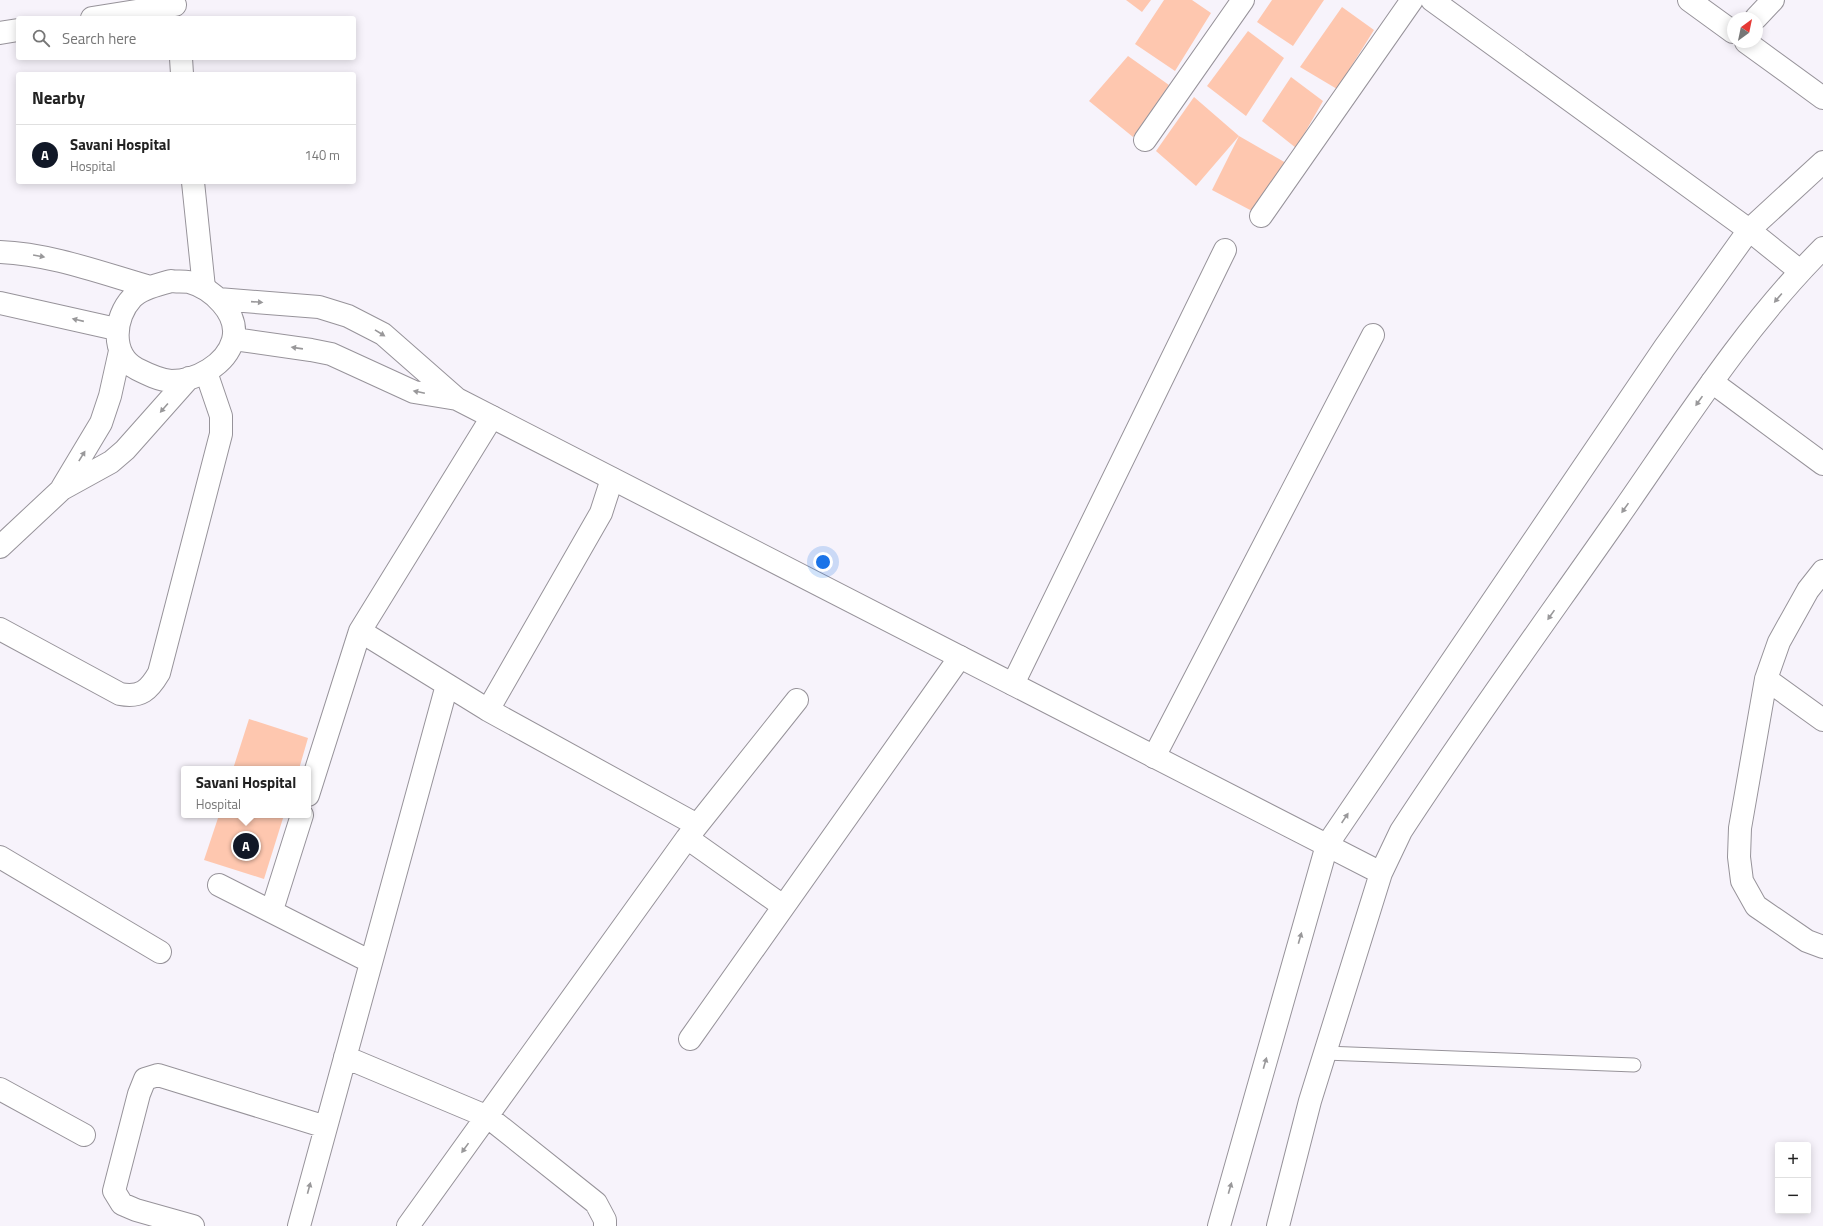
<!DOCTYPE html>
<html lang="en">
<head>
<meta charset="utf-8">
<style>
  body { margin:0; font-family:"Titillium Web",sans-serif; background:#f6f6f6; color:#222 }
  .controls { position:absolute; right:12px; bottom:12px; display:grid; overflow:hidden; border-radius:4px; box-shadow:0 2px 10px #0003 }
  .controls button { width:36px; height:36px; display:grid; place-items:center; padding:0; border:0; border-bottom:1px solid #e0e0e0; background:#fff; color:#222; font:20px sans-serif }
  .compass { position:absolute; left:1727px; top:12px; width:36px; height:36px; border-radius:50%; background:#fff; box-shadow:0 2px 10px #0003; rotate:33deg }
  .you { position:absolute; left:823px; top:562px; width:14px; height:14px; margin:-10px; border:3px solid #fff; border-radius:50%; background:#1a73e8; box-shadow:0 0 0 6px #1a73e833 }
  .badge { display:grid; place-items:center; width:26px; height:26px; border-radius:50%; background:#111827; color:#fff; font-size:13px; font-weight:700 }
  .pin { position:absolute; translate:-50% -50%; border:2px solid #fff; box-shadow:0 1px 4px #0006 }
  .popup { position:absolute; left:181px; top:766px; width:130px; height:52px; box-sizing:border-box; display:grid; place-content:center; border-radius:4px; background:#fff; filter:drop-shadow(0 1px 3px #0005); font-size:13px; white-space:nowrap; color:#767676 }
  .popup b { font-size:15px; color:#222 }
  .popup::after { content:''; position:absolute; left:50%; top:100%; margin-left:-8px; border:8px solid transparent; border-top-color:#fff }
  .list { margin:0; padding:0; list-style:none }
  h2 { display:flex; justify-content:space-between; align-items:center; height:52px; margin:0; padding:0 16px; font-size:17px }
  h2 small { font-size:13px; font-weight:400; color:#767676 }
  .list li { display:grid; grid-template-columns:26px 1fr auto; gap:12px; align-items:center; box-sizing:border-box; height:60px; padding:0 16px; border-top:1px solid #e0e0e0 }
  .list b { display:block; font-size:15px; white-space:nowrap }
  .list p { margin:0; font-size:13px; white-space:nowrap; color:#767676 }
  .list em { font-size:13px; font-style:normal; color:#767676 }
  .icon { flex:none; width:22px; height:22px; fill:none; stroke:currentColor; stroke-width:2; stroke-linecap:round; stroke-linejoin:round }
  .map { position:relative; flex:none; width:1823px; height:1226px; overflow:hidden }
  .search { position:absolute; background:#fff; box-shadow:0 2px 10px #0003; left:16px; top:16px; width:340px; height:44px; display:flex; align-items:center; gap:10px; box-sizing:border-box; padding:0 14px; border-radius:4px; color:#767676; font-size:15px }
  .panel { position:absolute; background:#fff; box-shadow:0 2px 10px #0003; left:16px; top:72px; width:340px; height:112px; border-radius:4px }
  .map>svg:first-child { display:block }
  .building { fill:#fec7af }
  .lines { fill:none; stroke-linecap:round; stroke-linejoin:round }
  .service-casing { stroke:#97939a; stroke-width:15 }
  .minor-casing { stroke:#97939a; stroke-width:24 }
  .tertiary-casing { stroke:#97939a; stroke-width:24 }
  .service { stroke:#fff; stroke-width:13 }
  .minor { stroke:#fff; stroke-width:22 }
  .tertiary { stroke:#fff; stroke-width:22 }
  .oneway { fill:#99989a }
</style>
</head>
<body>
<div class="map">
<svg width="1823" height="1226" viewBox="0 0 1823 1226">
  <rect width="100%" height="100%" fill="#f7f3fb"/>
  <path class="building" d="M1126 0H1151L1142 12Z
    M1164 0H1192L1211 13 1175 71 1135 44Z
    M1272 0H1324L1293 46 1257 22Z
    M1342 7 1374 30 1337 89 1300 67Z
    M1248 31 1284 58 1246 116 1207 86Z
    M1128 56 1169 85 1133 137 1089 101Z
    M1291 77 1323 101 1296 148 1262 121Z
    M1194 97 1239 136 1196 186 1156 151Z
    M1239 136 1286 163 1254 212 1212 190Z
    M249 719 308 738 299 769H233Z
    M219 815H284L264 879 204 860Z"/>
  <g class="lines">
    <defs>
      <path id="service" d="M1325 1053 1634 1065"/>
      <path id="minor" d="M1432 0 1749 230 1800 271
        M1689 0 1733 32
        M92 18 175 5
        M1756 18 1773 0
        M0 33 18 30
        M1746 42 1823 98
        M181 58 182 74
        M1145 140 1243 0
        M193 182 204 288
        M1261 216 1412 0
        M1712 382 1823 464
        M1823 571 1808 590 1779 642 1766 679 1740 828 1739 857 1742 881 1756 906 1807 941 1823 947
        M0 629 120 694C141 698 149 690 159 673L221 434V416L206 372
        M360 631 488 710 697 825
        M1766 679 1823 720
        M1013 684 1225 250
        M488 710 601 513 612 479
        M1154 757 1373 335
        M308 795 360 631 492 417
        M687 838 783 906
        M0 857 160 952
        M219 885 371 962
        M272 910 302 815
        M690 1039 960 657
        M345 1057 488 1117 596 1203 605 1220V1226
        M0 1089 84 1135
        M193 1226 136 1210 122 1204 114 1191 139 1094 145 1079 158 1075 326 1127
        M299 1226 447 685
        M408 1226 687 838 797 700"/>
      <path id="tertiary" d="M0 252C51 254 101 273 150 287
        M171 281C176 282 183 281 189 282 211 288 240 313 233 340 226 365 196 381 171 381 159 380 147 374 137 369 110 355 114 317 132 298 141 288 158 285 171 281Z
        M218 299 319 307 348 316 383 334 457 399 1381 873
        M0 303 116 329
        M234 339 311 350 331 354 414 392 457 399
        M62 488 101 423 110 396 120 351
        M0 547 62 489 111 462 125 450 189 378
        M1219 1226 1327 845 1665 347 1749 230 1823 162
        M1278 1226 1310 1101 1381 873 1401 831C1470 725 1545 622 1617 519 1682 426 1743 328 1823 248"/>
    </defs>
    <use href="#service" class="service-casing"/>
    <use href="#minor" class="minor-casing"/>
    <use href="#tertiary" class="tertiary-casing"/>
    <use href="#service" class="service"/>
    <use href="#minor" class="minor"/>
    <use href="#tertiary" class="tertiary"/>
  </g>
  <defs><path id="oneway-solid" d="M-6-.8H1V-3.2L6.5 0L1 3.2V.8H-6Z"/></defs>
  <g class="oneway">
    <use href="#oneway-solid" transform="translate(39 256) rotate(10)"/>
    <use href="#oneway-solid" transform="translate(1778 298) rotate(130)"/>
    <use href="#oneway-solid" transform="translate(257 302) rotate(4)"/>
    <use href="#oneway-solid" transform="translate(78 320) rotate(-167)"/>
    <use href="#oneway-solid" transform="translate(380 333) rotate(32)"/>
    <use href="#oneway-solid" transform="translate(297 348) rotate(-172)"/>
    <use href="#oneway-solid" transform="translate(419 392) rotate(-168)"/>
    <use href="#oneway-solid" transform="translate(1699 401) rotate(125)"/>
    <use href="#oneway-solid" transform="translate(164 408) rotate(131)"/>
    <use href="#oneway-solid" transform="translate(82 456) rotate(-58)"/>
    <use href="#oneway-solid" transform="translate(1625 508) rotate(125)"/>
    <use href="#oneway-solid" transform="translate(1551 615) rotate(125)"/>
    <use href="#oneway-solid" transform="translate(1345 818) rotate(-56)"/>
    <use href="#oneway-solid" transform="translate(1300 938) rotate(-74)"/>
    <use href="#oneway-solid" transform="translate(1265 1063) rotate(-74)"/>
    <use href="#oneway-solid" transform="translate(465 1148) rotate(126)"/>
    <use href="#oneway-solid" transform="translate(309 1188) rotate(-75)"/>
    <use href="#oneway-solid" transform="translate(1230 1188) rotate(-74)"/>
  </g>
</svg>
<div class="controls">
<button>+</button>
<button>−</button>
</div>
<svg class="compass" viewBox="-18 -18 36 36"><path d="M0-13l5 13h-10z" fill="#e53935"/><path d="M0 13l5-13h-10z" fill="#767676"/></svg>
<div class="you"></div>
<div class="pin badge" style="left:246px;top:846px">A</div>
<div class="popup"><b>Savani Hospital</b>Hospital</div>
<div class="search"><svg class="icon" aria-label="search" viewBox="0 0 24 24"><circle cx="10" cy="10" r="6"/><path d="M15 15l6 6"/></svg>Search here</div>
<section class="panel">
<h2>Nearby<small></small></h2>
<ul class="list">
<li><span class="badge">A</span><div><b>Savani Hospital</b><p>Hospital</p></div><em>140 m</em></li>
</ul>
</section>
</div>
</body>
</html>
